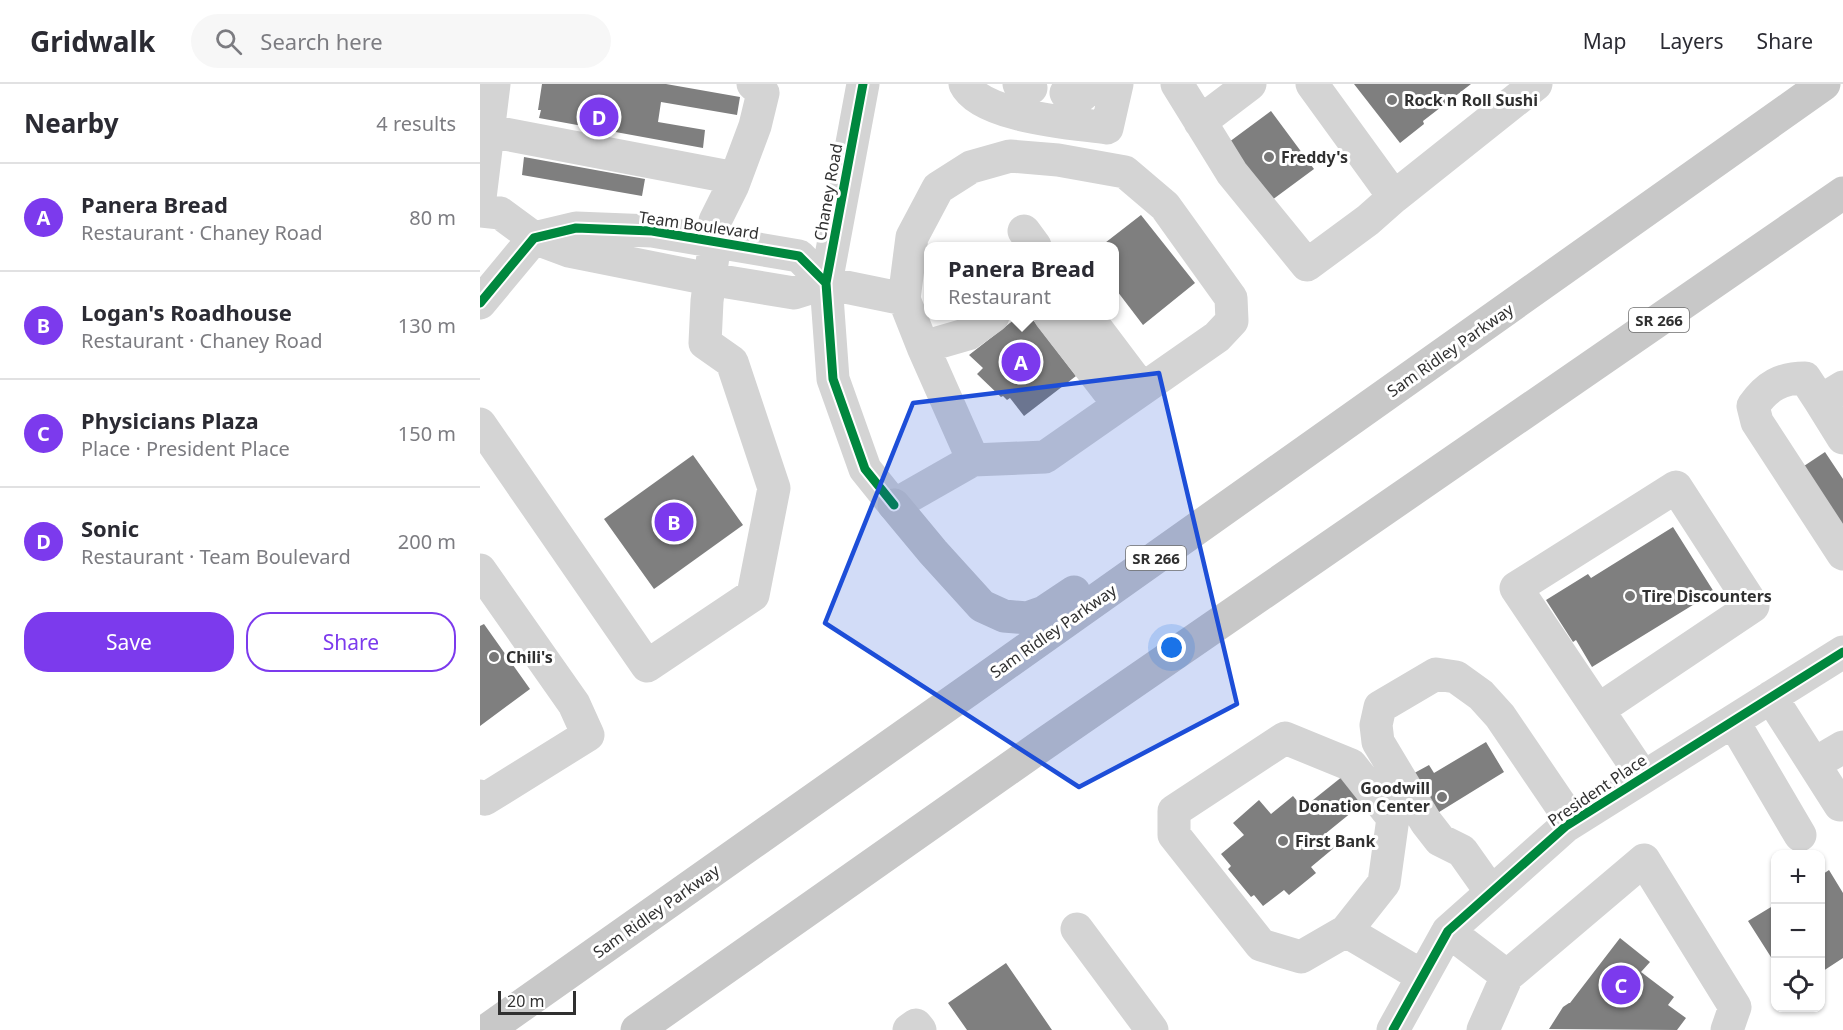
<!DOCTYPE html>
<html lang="en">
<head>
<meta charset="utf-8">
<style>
  body { margin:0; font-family:"Noto Sans",sans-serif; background:#f7f7f7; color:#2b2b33 }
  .controls { position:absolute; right:18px; bottom:18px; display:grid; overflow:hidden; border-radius:12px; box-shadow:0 2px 4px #0004 }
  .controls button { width:54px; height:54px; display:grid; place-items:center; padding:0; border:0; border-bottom:2px solid #e1e1e2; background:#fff; color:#2b2b33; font:30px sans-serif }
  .scale { position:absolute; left:18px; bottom:15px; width:78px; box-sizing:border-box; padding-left:6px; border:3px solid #303030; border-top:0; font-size:16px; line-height:21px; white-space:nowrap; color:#303030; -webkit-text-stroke:4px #fff; paint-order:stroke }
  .you { position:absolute; left:692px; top:564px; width:21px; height:21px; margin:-15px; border:4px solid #fff; border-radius:50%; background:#1a73e8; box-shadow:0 0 0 9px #1a73e833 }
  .badge { display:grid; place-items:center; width:39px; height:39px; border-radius:50%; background:#7c3aed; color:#fff; font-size:20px; font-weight:700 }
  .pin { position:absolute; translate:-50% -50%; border:3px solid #fff; box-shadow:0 2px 6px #0006 }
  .popup { position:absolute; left:444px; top:158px; width:195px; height:78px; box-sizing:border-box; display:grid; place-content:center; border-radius:12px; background:#fff; filter:drop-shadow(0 2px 4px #0005); font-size:20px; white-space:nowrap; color:#7c7c81 }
  .popup b { font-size:22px; color:#2b2b33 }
  .popup::after { content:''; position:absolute; left:50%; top:100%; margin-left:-12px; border:12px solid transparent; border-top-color:#fff }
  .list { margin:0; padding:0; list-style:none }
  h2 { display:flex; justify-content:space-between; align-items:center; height:78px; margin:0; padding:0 24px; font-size:26px }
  h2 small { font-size:20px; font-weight:400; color:#7c7c81 }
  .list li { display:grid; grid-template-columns:39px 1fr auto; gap:18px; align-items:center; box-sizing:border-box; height:108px; padding:0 24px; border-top:2px solid #e1e1e2 }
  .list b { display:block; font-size:22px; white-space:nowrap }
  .list p { margin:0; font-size:20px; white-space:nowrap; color:#7c7c81 }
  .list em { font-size:20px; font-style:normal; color:#7c7c81 }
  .actions { display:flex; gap:12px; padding:18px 24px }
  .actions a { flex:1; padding:14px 0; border:2px solid #7c3aed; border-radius:24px; text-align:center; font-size:21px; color:#7c3aed }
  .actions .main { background:#7c3aed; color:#fff }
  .icon { flex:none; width:33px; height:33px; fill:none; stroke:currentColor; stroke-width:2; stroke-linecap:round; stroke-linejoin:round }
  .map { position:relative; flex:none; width:1363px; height:946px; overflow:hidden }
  header { display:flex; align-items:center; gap:36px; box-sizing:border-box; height:84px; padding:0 30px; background:#fff; border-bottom:2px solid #e1e1e2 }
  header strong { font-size:28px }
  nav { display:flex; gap:33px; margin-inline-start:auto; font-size:21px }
  .search { width:420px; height:54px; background:#f7f7f7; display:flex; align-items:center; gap:15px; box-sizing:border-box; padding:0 21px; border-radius:33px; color:#7c7c81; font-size:22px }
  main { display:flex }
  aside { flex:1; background:#fff }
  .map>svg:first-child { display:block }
  .building { fill:#7f7f7f }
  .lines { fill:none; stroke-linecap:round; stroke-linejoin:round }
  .minor { stroke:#d4d4d4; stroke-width:33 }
  .major { stroke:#c8c8c8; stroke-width:33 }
  .cycleway-casing { stroke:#fff; stroke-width:13 }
  .cycleway { stroke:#00873e; stroke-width:9 }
  .marked { fill:#1d4ed8; fill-opacity:0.2; stroke:#1d4ed8; stroke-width:4.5; stroke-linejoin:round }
  .poi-dot { fill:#787878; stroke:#fff; stroke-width:2 }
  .labels { text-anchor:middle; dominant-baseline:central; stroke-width:6; stroke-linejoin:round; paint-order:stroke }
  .shield { fill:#fff; stroke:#6e6e6e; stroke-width:1.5 }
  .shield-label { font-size:15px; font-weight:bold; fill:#303030 }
  .poi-label { font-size:16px; font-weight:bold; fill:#303030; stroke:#fff; text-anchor:start }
  .street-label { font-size:16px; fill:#303030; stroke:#fff }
</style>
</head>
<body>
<header>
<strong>Gridwalk</strong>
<div class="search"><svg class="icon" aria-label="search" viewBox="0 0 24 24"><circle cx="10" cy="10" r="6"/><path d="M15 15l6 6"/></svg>Search here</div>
<nav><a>Map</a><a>Layers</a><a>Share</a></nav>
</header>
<main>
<aside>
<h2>Nearby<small>4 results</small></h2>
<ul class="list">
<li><span class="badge">A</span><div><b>Panera Bread</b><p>Restaurant · Chaney Road</p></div><em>80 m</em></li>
<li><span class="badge">B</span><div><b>Logan's Roadhouse</b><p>Restaurant · Chaney Road</p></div><em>130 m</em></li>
<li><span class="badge">C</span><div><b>Physicians Plaza</b><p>Place · President Place</p></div><em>150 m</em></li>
<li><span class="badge">D</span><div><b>Sonic</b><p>Restaurant · Team Boulevard</p></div><em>200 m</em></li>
</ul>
<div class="actions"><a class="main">Save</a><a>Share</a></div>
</aside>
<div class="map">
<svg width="1363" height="946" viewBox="0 0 1363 946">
  <rect width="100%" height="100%" fill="#fff"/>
  <path class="building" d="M62 0H186L260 13 257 31 181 18 178 38 225 46 223 64 59 34 61 26H58Z
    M874 0H991L943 37 944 40 920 59Z
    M791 27 834 85 788 119 745 61Z
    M44 73 165 95 162 112 42 91Z
    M661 131 715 199 663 241 634 203V162H621Z
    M539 232H550L596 292 544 332 530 314 527 316 523 312 521 313 497 290 503 284 489 271Z
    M1345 368 1363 395V455L1318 386Z
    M213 371 263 441 174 505 124 435Z
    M1193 443 1234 508 1112 583 1096 556 1093 558 1066 516 1108 490 1111 494Z
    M4 540 50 605 0 642V542Z
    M1006 658 1024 688 951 733 927 693 949 681 954 689Z
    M868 688 888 715 845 750 855 763 831 783 836 789 809 811 804 806 783 822 774 811 771 813 748 785 751 782 741 770 764 751 753 739 779 716 791 730 813 712 823 724Z
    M1349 786 1363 809V874L1340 889V792Z
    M1296 820V881L1268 837Z
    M1140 854 1170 878 1161 888 1194 913 1188 921 1206 934 1197 946 1069 945 1083 923 1089 919H1090Z
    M526 879 572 946H487L468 919Z"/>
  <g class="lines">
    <path class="minor" d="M485 0C501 33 593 39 627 44L637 0
      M539 0 551 4
      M697 0 752 89 827 181 888 136 914 113 832 0
      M586 9 602 11 614 0
      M720 38 770 0
      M9 47 255 94
      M914 113 1056 0
      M0 114 14 0
      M0 127 20 129 54 154 89 167 229 195 314 209 346 199 424 215 432 153 458 104 491 83 530 72 578 76 645 88 685 122 751 214 752 237 737 253 565 373 493 376 414 421 385 385 353 295 346 199 383 0
      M544 147 555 162
      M424 215 443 263 493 376
      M0 219 54 154 96 144 172 147 319 172 346 199
      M570 232 639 321
      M607 232 662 305
      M443 263 488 250 513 232
      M1363 303 1340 317 1363 354
      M1340 317 1325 294C1301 294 1287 302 1273 322L1277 338 1363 470
      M0 340 167 582 273 511 294 404 252 278 225 259 227 217 235 157V137L253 101 275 42 283 9 273 0
      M0 486 94 620 108 651 5 715 0 712
      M1291 613 1360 721 1363 720
      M1118 626 1273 522 1196 403 1036 504 1163 693
      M1253 637 1320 751
      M1334 680 1363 663
      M1011 808 982 767 960 756 946 738 898 658 896 641 900 623 956 590 976 593 1001 611 1020 632 1092 738
      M597 845 672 946
      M866 847 904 799 913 734 871 681 805 654 694 727V751L781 861 821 873 866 847 942 892
      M968 847 1027 892 1164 776 1255 923 1247 946
      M429 946 436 941 440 946
      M913 946 968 847 1086 742 1363 568
      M1003 946 1027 892"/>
    <path class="major" d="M414 421 453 468 502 522 524 532 547 534 564 528 594 508
      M7 946 513 589 1344 0
      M157 946 561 662 1363 109"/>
    <defs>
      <path id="cycleway" d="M383 0 346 199 353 295 385 385 414 421
        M0 219 54 154 96 144 172 147 319 172 346 199
        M913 946 968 847 1086 742 1363 568"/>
    </defs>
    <use href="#cycleway" class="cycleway-casing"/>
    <use href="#cycleway" class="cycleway"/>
  </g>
  <path class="marked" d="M679 289 757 620 599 703 345 539 433 319Z"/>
  <g class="poi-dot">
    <circle cx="912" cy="16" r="6"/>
    <circle cx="789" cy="73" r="6"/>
    <circle cx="1150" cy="512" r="6"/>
    <circle cx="14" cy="573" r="6"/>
    <circle cx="962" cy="713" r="6"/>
    <circle cx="803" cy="757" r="6"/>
  </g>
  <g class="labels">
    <g class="shield">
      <rect x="1149" y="224" width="60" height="24" rx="4.5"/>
      <rect x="646" y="462" width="60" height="24" rx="4.5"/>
    </g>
    <g class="shield-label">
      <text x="1179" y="236">SR 266</text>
      <text x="676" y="474">SR 266</text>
    </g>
    <g class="poi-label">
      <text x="924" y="16">Rock n Roll Sushi</text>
      <text x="801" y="73">Freddy's</text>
      <text x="1162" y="512">Tire Discounters</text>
      <text x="26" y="573">Chili's</text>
      <text x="950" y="704" text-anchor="end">Goodwill<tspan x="950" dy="18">Donation Center</tspan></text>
      <text x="815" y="757">First Bank</text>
    </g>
    <g class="street-label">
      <text transform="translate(348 108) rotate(-80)">Chaney Road</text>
      <text transform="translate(219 141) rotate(8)">Team Boulevard</text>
      <text transform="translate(970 266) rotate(-35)">Sam Ridley Parkway</text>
      <text transform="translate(573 547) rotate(-35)">Sam Ridley Parkway</text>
      <text transform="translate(1117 706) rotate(-34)">President Place</text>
      <text transform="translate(176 827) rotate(-35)">Sam Ridley Parkway</text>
    </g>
  </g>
</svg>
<div class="controls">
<button>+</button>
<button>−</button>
<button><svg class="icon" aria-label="locate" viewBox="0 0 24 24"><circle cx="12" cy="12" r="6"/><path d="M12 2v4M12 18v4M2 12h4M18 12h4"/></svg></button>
</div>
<div class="scale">20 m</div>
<div class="you"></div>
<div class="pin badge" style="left:541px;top:278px">A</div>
<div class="popup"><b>Panera Bread</b>Restaurant</div>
<div class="pin badge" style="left:194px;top:438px">B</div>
<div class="pin badge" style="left:1141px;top:901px">C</div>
<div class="pin badge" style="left:119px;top:33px">D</div>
</div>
</main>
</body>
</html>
